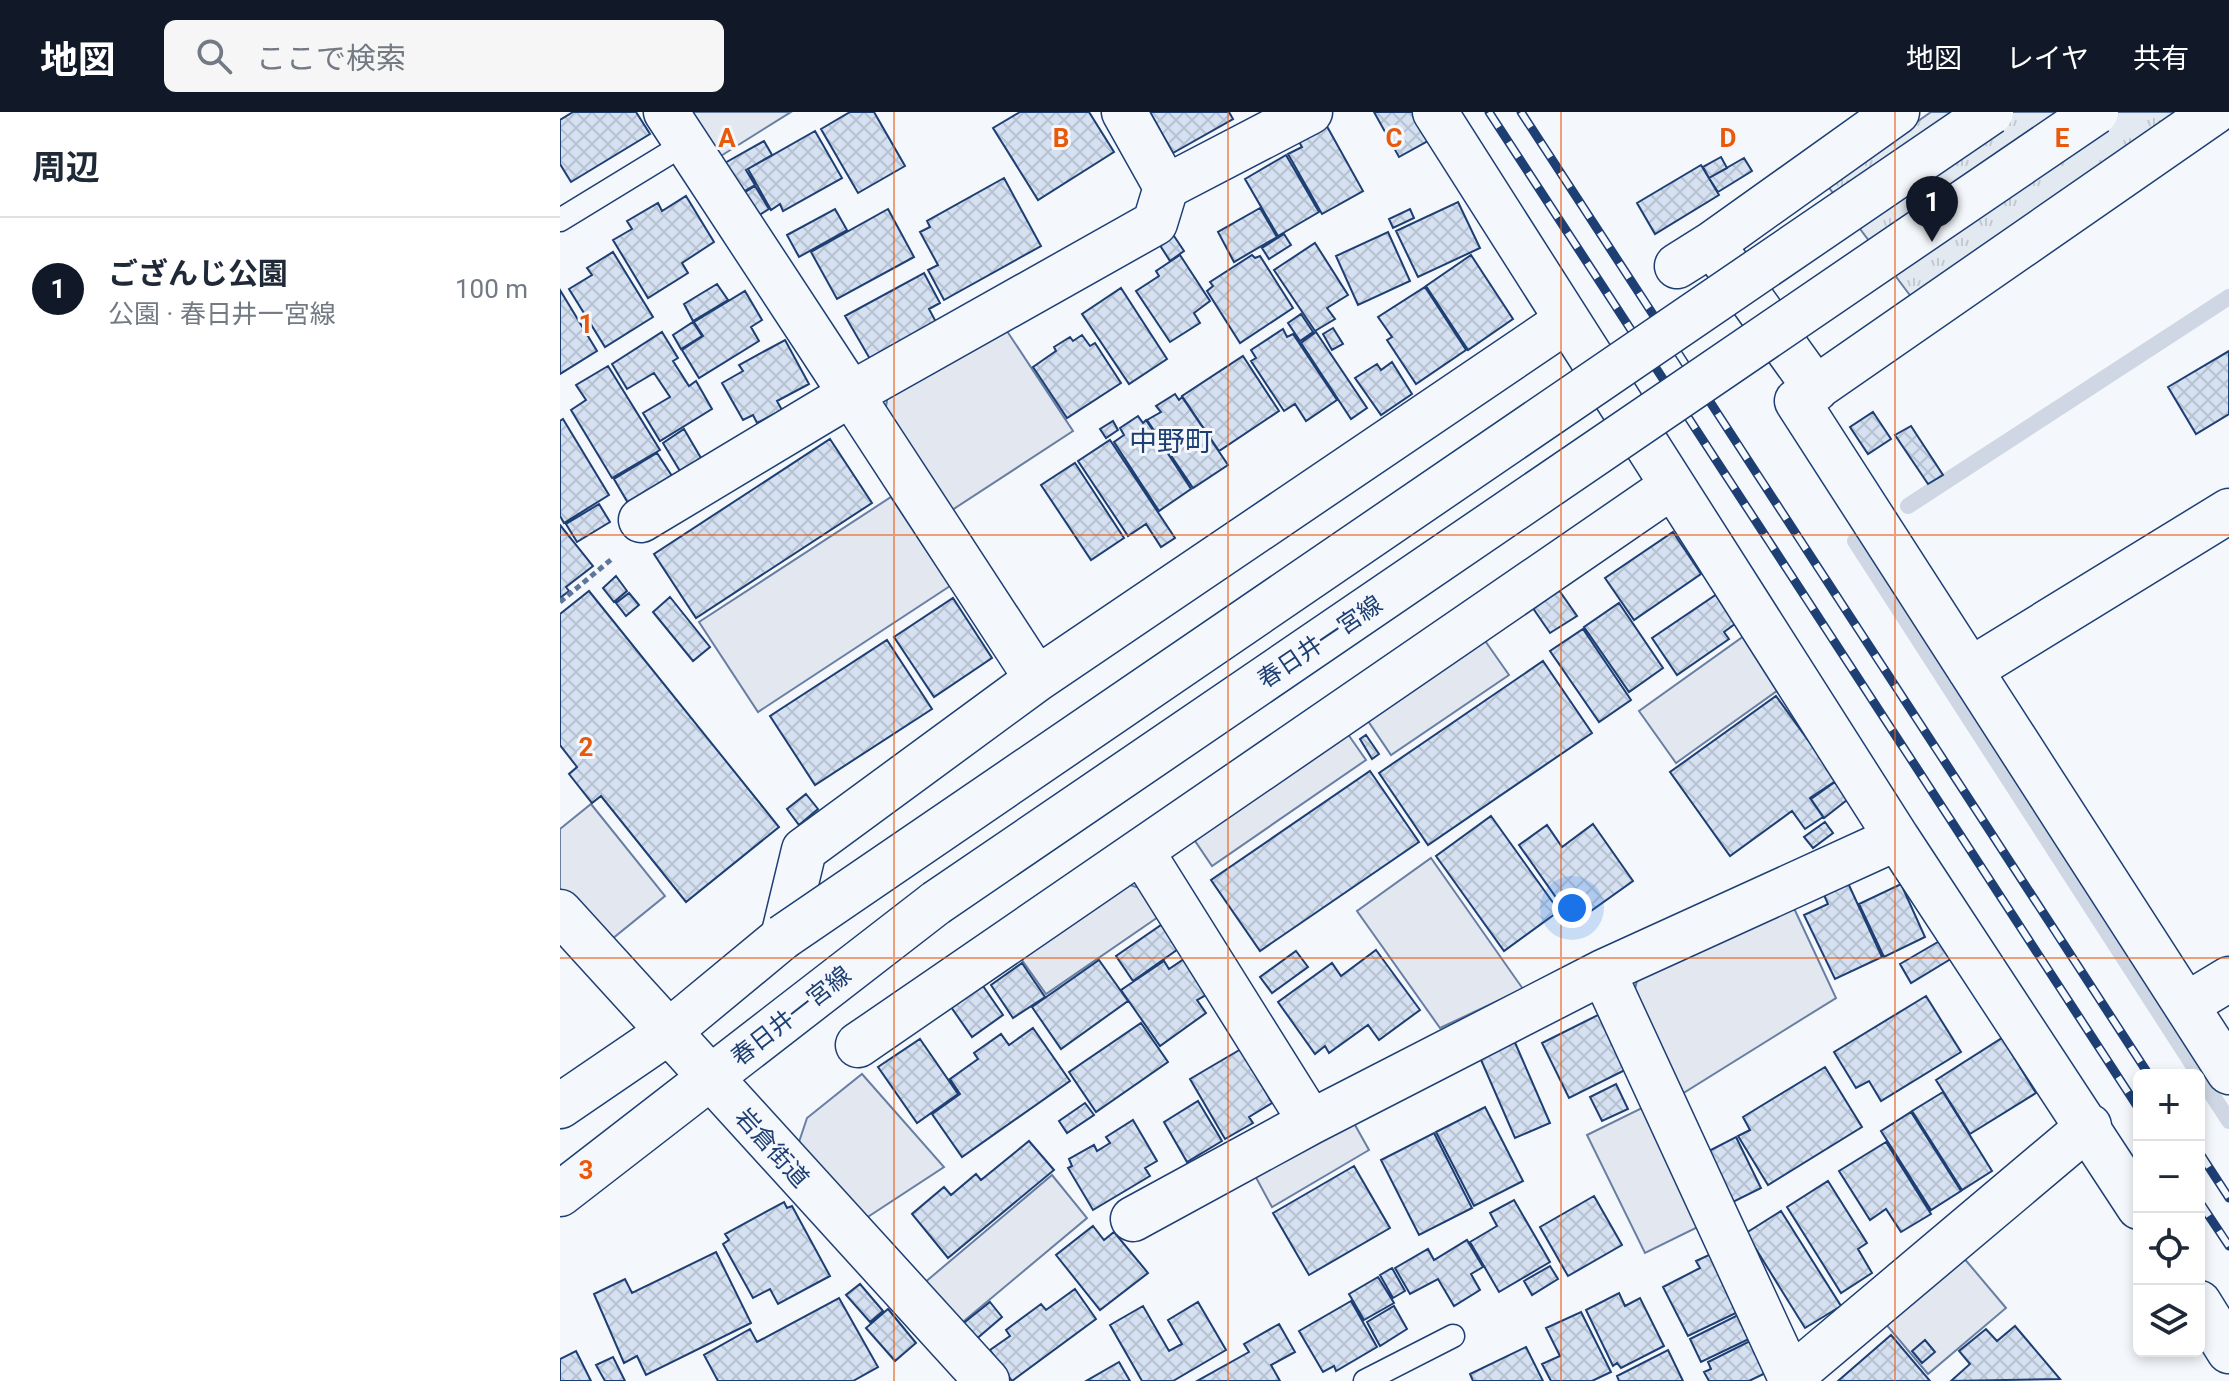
<!DOCTYPE html>
<html lang="ja">
<head>
<meta charset="utf-8">
<style>
  body { margin:0; font-family:Roboto,"Noto Sans JP",sans-serif; background:#f6f6f7; color:#1f2937 }
  .controls { position:absolute; right:24px; bottom:24px; display:grid; overflow:hidden; border-radius:12px; box-shadow:0 4px 12px #0003 }
  .controls button { width:72px; height:72px; display:grid; place-items:center; padding:0; border:0; border-bottom:2px solid #e0e1e3; background:#fff; color:#1f2937; font:40px sans-serif }
  .you { position:absolute; left:1012px; top:796px; width:28px; height:28px; margin:-20px; border:6px solid #fff; border-radius:50%; background:#1a73e8; box-shadow:0 0 0 12px #1a73e833 }
  .badge { display:grid; place-items:center; width:52px; height:52px; border-radius:50%; background:#111827; color:#fff; font-size:26px; font-weight:700 }
  .pin { position:absolute; translate:-50% -66px; filter:drop-shadow(0 2px 4px #0008) }
  .pin::after { content:''; position:absolute; top:42px; width:28px; height:24px; background:inherit; clip-path:polygon(0 0,100% 0,50% 100%) }
  .list { margin:0; padding:0; list-style:none }
  h2 { display:flex; justify-content:space-between; align-items:center; height:104px; margin:0; padding:0 32px; font-size:34px }
  h2 small { font-size:26px; font-weight:400; color:#747a83 }
  .list li { display:grid; grid-template-columns:52px 1fr auto; gap:24px; align-items:center; box-sizing:border-box; height:144px; padding:0 32px; border-top:2px solid #e0e1e3 }
  .list b { display:block; font-size:30px; white-space:nowrap }
  .list p { margin:0; font-size:26px; white-space:nowrap; color:#747a83 }
  .list em { font-size:26px; font-style:normal; color:#747a83 }
  .icon { flex:none; width:44px; height:44px; fill:none; stroke:currentColor; stroke-width:2; stroke-linecap:round; stroke-linejoin:round }
  .map { position:relative; flex:none; width:1669px; height:1269px; overflow:hidden }
  header { display:flex; align-items:center; gap:48px; box-sizing:border-box; height:112px; padding:0 40px; background:#111827; color:#fff }
  header strong { font-size:38px }
  nav { display:flex; gap:44px; margin-inline-start:auto; font-size:28px }
  .search { width:560px; height:72px; background:#f6f6f7; display:flex; align-items:center; gap:20px; box-sizing:border-box; padding:0 28px; border-radius:12px; color:#747a83; font-size:30px }
  main { display:flex }
  aside { flex:1; background:#fff }
  .map>svg:first-child { display:block }
  .park { fill:url(#park-tufts); stroke:#687fa3; stroke-width:2 }
  .parking { fill:#e3e8f0; stroke:#687fa3; stroke-width:2 }
  .lines { fill:none; stroke-linecap:round; stroke-linejoin:round }
  .stream { stroke:#cfd7e4; stroke-width:16 }
  .building { fill:url(#building-cross-hatch); stroke:#1d3f73; stroke-width:2 }
  .lane-casing { stroke:#1d3f73; stroke-width:25 }
  .street-casing { stroke:#1d3f73; stroke-width:47 }
  .primary-casing { stroke:#1d3f73; stroke-width:47 }
  .path { stroke:#5e769c; stroke-width:5; stroke-dasharray:6 4; stroke-linecap:butt }
  .lane { stroke:#f4f7fb; stroke-width:22 }
  .street { stroke:#f4f7fb; stroke-width:44 }
  .primary { stroke:#f4f7fb; stroke-width:44 }
  .rail-casing { stroke:#1d3f73; stroke-width:9 }
  .rail { stroke:#f4f7fb; stroke-width:6; stroke-dasharray:18; stroke-linecap:butt }
  .primary-bridge-casing { stroke:#1d3f73; stroke-width:47; stroke-linecap:butt }
  .primary-bridge { stroke:#f4f7fb; stroke-width:44 }
  .grid { fill:none; stroke:#e8590c; stroke-width:2; stroke-opacity:0.55 }
  .labels { text-anchor:middle; dominant-baseline:central; stroke-width:6; stroke-linejoin:round; paint-order:stroke }
  .street-label { font-size:24px; fill:#1d3f73; stroke:#f4f7fb }
  .quarter-label { font-size:28px; fill:#1d3f73; stroke:#f4f7fb }
  .grid-label { font-size:26px; text-anchor:middle; font-weight:bold; fill:#e8590c; stroke:#f4f7fb; stroke-width:6; stroke-linejoin:round; paint-order:stroke }
</style>
</head>
<body>
<header>
<strong>地図</strong>
<div class="search"><svg class="icon" aria-label="search" viewBox="0 0 24 24"><circle cx="10" cy="10" r="6"/><path d="M15 15l6 6"/></svg>ここで検索</div>
<nav><a>地図</a><a>レイヤ</a><a>共有</a></nav>
</header>
<main>
<aside>
<h2>周辺<small></small></h2>
<ul class="list">
<li><span class="badge">1</span><div><b>ござんじ公園</b><p>公園 · 春日井一宮線</p></div><em>100 m</em></li>
</ul>
</aside>
<div class="map">
<svg width="1669" height="1269" viewBox="0 0 1669 1269">
  <defs>
    <pattern id="park-tufts" width="24" height="20" patternUnits="userSpaceOnUse" patternTransform="scale(2)"><rect width="24" height="20" fill="#e3e9f0"/><path d="M3 7l-1-3M5 7V3M7 7l1-3M15 17l-1-3M17 17v-4M19 17l1-3" fill="none" stroke="#c2c9d1"/></pattern>
    <pattern id="building-cross-hatch" width="8" height="8" patternUnits="userSpaceOnUse" patternTransform="scale(2)"><rect width="8" height="8" fill="#d5e0f0"/><path d="M0 0l8 8M0 8l8-8" fill="none" stroke="#b6c1d1"/></pattern>
  </defs>
  <rect width="100%" height="100%" fill="#f4f7fb"/>
  <path class="park" d="M1371 0H1621L1352 186 1267 73Z"/>
  <path class="parking" d="M125 0H231L156 47Z
    M443 213 513 319 386 402 324 307 328 282Z
    M331 385 390 474 198 600 139 510Z
    M921 523 949 563 831 643 804 603Z
    M1184 524 1221 576 1116 651 1079 599Z
    M785 618 806 648 652 754 631 723Z
    M31 692 105 784 47 831 0 778V717Z
    M871 746 963 877 880 916 797 799Z
    M560 770 583 777 601 803 486 882 457 841Z
    M1232 792 1276 886 1117 985 1072 888 1078 865Z
    M302 962 384 1055 297 1112 235 1042 247 1006Z
    M1092 991 1150 1109 1085 1141 1027 1023Z
    M790 1004 809 1038 712 1095 693 1060Z
    M492 1063 527 1106 392 1219 357 1177Z
    M1403 1145 1446 1196 1368 1262 1324 1210Z"/>
  <g class="lines">
    <path class="stream" d="M1348 394 1669 185
      M1295 429 1669 1009"/>
  </g>
  <path class="building" d="M13 0H76L90 22 11 70 0 52V8Z
    M290 0H314L345 54 298 81 261 17Z
    M460 0H529L554 40 478 88 433 16Z
    M590 0H669L673 7 613 41Z
    M814 0H861L875 25 839 45Z
    M764 9 803 79 762 102 728 42 742 35 737 26Z
    M255 19 282 66 223 99 220 92 211 98 188 57Z
    M204 29 212 43 186 58 195 73 181 81 163 52Z
    M726 43 759 100 718 124 685 67Z
    M1161 45 1167 56 1149 66 1143 55Z
    M1184 46 1192 59 1158 80 1149 66Z
    M1141 53 1159 83 1095 122 1077 91Z
    M444 66 481 134 384 188 368 158 378 153 360 120 370 115 367 109Z
    M195 74 209 97 196 105 182 82Z
    M126 84 154 130 122 151 128 161 88 186 53 128 72 117 67 109 98 91 102 99Z
    M898 90 920 136 858 165 836 119Z
    M700 96 717 125 674 150 658 120Z
    M275 97 287 118 239 145 227 123Z
    M328 97 354 145 277 187 251 140Z
    M850 97 854 106 833 116 829 107Z
    M608 115 624 139 610 149 594 124Z
    M828 120 850 169 798 193 776 144Z
    M724 122 731 133 709 147 702 136Z
    M755 131 788 183 767 196 775 207 755 219 714 158Z
    M53 140 93 205 45 235 9 177 32 163 27 156Z
    M620 143 650 189 634 201 640 211 610 230 576 179 599 164 596 159Z
    M692 143 695 146 700 144 733 196 680 231 647 179 653 174 650 170Z
    M911 143 953 207 908 238 866 174Z
    M364 161 380 191 369 197 376 210 310 247 285 204Z
    M157 172 168 188 133 209 124 192Z
    M865 175 906 238 856 272 827 228 832 225 818 205Z
    M561 176 607 247 569 272 522 202Z
    M0 178 37 239 0 262Z
    M185 179 202 208 191 215 199 229 139 266 122 238 143 224 134 210Z
    M741 202 753 220 740 229 728 211Z
    M133 210 142 224 121 237 113 223Z
    M773 216 783 232 772 238 763 222Z
    M723 217 727 225 733 222 777 288 746 309 735 292 724 299 691 249 696 246 691 238Z
    M102 220 118 246 113 249 129 274 136 269 152 297 100 329 83 301 110 285 94 261 67 277 52 252Z
    M756 220 807 296 791 307 741 231Z
    M522 223 530 234 535 231 561 271 507 306 473 255 496 239 494 235 510 225 513 229Z
    M225 228 249 272 217 289 222 298 197 311 193 303 183 308 162 271 183 259 179 253Z
    M1669 239V302L1636 322 1608 275Z
    M683 244 719 299 659 339 622 284Z
    M832 250 852 282 821 303 795 266 817 252 821 258Z
    M48 254 100 338 52 366 11 298 26 288 16 273Z
    M615 282 619 288 622 285 668 353 633 376 587 308 601 300 596 294Z
    M1313 300 1331 327 1308 342 1290 315Z
    M578 304 583 311 586 308 631 377 599 399 554 330 564 323 560 316Z
    M3 307 49 383 4 411 0 404V309Z
    M553 309 558 318 546 326 540 317Z
    M1351 314 1383 363 1368 372 1335 323Z
    M124 317 141 346 120 359 103 331Z
    M270 327 312 391 136 506 94 442Z
    M550 328 615 426 601 435 586 412 568 424 518 349Z
    M97 341 112 364 68 391 54 367Z
    M515 351 564 426 531 448 481 373Z
    M39 392 50 410 17 430 6 412Z
    M0 413 33 454 6 475 9 479 0 486Z
    M1113 420 1141 462 1074 508 1045 466Z
    M56 464 67 479 54 490 43 476Z
    M994 471 1017 504 990 521 968 489Z
    M29 479 219 715 126 790 41 684 32 691 9 662 17 655 0 633V502Z
    M1160 480 1179 509 1164 520 1169 527 1117 563 1092 526Z
    M69 481 79 493 66 504 56 491Z
    M110 485 150 535 133 549 93 500Z
    M393 486 432 546 374 585 334 525Z
    M1059 491 1103 556 1069 580 1024 515Z
    M1023 517 1071 588 1039 610 990 539Z
    M327 528 372 597 255 673 210 604Z
    M983 549 1032 621 868 733 819 661Z
    M1216 584 1277 668 1250 686 1263 705 1245 717 1232 699 1170 744 1110 660Z
    M806 623 819 642 812 647 800 627Z
    M810 659 859 730 700 839 651 768Z
    M1275 670 1287 688 1264 706 1251 687Z
    M246 682 258 697 239 713 227 697Z
    M931 704 999 799 944 839 876 744Z
    M1265 710 1273 721 1253 736 1244 725Z
    M1033 712 1073 769 1014 811 959 733 987 713 1002 735Z
    M1288 771 1322 845 1275 867 1244 803 1268 792 1264 783Z
    M1341 772 1365 825 1324 845 1299 792Z
    M604 811 621 835 573 869 556 844Z
    M1383 827 1394 845 1351 871 1340 852Z
    M816 838 860 898 819 928 808 913 769 941 765 934 755 942 718 890 772 851 781 864Z
    M736 839 748 855 712 881 700 865Z
    M624 847 648 882 637 888 646 901 600 934 561 878 604 849 609 857Z
    M539 848 568 889 501 937 472 895Z
    M462 851 485 885 453 906 431 873Z
    M423 874 443 903 412 925 391 895Z
    M1366 884 1401 940 1321 989 1309 969 1296 976 1274 940Z
    M1040 902 1067 957 1009 986 982 931Z
    M581 911 608 950 536 1000 509 960Z
    M473 916 510 969 402 1045 372 1002 400 982 390 967 418 947 414 941 441 922 449 933Z
    M953 926 990 1011 955 1026 918 941Z
    M1442 926 1476 981 1410 1022 1376 968Z
    M360 927 398 982 357 1011 318 955Z
    M681 937 712 991 689 1005 693 1011 665 1027 630 967Z
    M1265 955 1302 1015 1208 1073 1178 1024 1190 1018 1183 1005Z
    M1056 972 1068 997 1042 1009 1030 985Z
    M1383 980 1432 1059 1402 1078 1352 999Z
    M638 989 662 1029 627 1050 604 1010Z
    M525 991 534 1003 507 1021 499 1009Z
    M925 995 963 1069 914 1094 876 1020Z
    M1351 1000 1401 1079 1371 1098 1321 1019Z
    M573 1008 597 1049 585 1056 590 1064 533 1098 508 1056 512 1054 509 1047 534 1033 537 1039 550 1031 546 1025Z
    M874 1021 912 1096 859 1123 821 1048Z
    M1176 1025 1201 1076 1169 1092 1145 1041Z
    M469 1029 494 1058 388 1146 352 1102 384 1075 391 1083 416 1062 421 1068Z
    M1326 1030 1371 1102 1341 1120 1326 1097 1310 1108 1279 1059Z
    M794 1054 830 1116 749 1163 713 1101Z
    M1268 1069 1307 1131 1298 1137 1312 1161 1281 1181 1227 1095Z
    M1034 1084 1062 1133 1008 1164 980 1115Z
    M954 1088 990 1150 939 1180 910 1130 937 1114 930 1101Z
    M224 1090 227 1096 232 1094 270 1164 218 1192 210 1177 193 1186 163 1132 169 1128 165 1122Z
    M1221 1099 1281 1194 1245 1216 1186 1121Z
    M533 1114 544 1128 554 1120 588 1161 540 1198 496 1143Z
    M907 1128 923 1155 911 1162 920 1178 894 1194 878 1167 850 1182 835 1156 868 1137 874 1148Z
    M156 1140 191 1211 86 1263 77 1244 64 1251 34 1182 65 1167 72 1181Z
    M1151 1142 1180 1199 1128 1224 1103 1175 1140 1156 1136 1149Z
    M990 1154 998 1167 972 1183 964 1169Z
    M832 1156 845 1179 833 1186 820 1163Z
    M818 1165 834 1191 804 1208 789 1182Z
    M300 1172 323 1199 310 1210 286 1183Z
    M515 1177 536 1207 452 1269 430 1238 450 1224 446 1218 481 1192 486 1198Z
    M1059 1181 1065 1194 1080 1186 1104 1234 1061 1256 1057 1251 1053 1254 1026 1198Z
    M279 1186 318 1255 293 1269H158L144 1243 190 1217 197 1230Z
    M791 1189 817 1235 776 1259 774 1254 763 1260 739 1219Z
    M430 1190 442 1205 414 1229 401 1213Z
    M638 1190 666 1238 613 1269H582L550 1213 583 1194 609 1239 622 1232 608 1208Z
    M834 1194 847 1217 820 1234 807 1210Z
    M328 1197 356 1231 335 1249 306 1216Z
    M1021 1200 1051 1260 1032 1269H991L982 1252 1000 1244 986 1216Z
    M1180 1202 1191 1226 1141 1250 1130 1227Z
    M719 1212 735 1240 711 1253 720 1269H637L689 1240 684 1232Z
    M1455 1214 1500 1267 1391 1269 1410 1252 1399 1239 1426 1217 1437 1229Z
    M1331 1223 1370 1269H1278Z
    M1198 1225 1214 1257 1189 1269H1149L1144 1260 1151 1257 1148 1250Z
    M1365 1228 1375 1240 1362 1251 1352 1239Z
    M966 1235 983 1269H913L910 1262Z
    M1108 1238 1123 1269H1059L1057 1264Z
    M16 1239 31 1269H0V1247Z
    M53 1245 65 1269H45L36 1253Z
    M559 1250 570 1269H526Z"/>
  <g class="lines">
    <defs>
      <path id="lane" d="M0 108 126 31
        M805 1269 893 1224"/>
      <path id="street" d="M564 0 606 75
        M875 0 1337 726
        M1654 0 1237 289 1669 960
        M1117 154 1152 132
        M1256 277 1152 132 1337 0
        M81 408 291 282 106 0
        M1410 558 1669 399
        M477 567 291 282 595 111 606 75 750 0
        M582 740 751 1010 1043 860 1337 726 1579 1095
        M0 800 427 1269
        M223 825 244 738 477 567 1006 209
        M1043 860 1232 1269
        M1626 893 1669 867
        M298 933 1111 375
        M573 1107 751 1010
        M1639 1191 1669 1239
        M1230 1266 1529 1014"/>
      <path id="primary" d="M0 994 107 921 223 825
        M0 1082 376 791"/>
    </defs>
    <use href="#lane" class="lane-casing"/>
    <use href="#street" class="street-casing"/>
    <use href="#primary" class="primary-casing"/>
    <path class="path" d="M0 490 53 446"/>
    <use href="#lane" class="lane"/>
    <use href="#street" class="street"/>
    <use href="#primary" class="primary"/>
    <defs>
      <path id="rail" d="M929 0 1579 997
        M961 0 1589 963
        M1639 1040 1669 1086
        M1639 1089 1669 1134"/>
    </defs>
    <use href="#rail" class="rail-casing"/>
    <use href="#rail" class="rail"/>
    <defs>
      <path id="primary-bridge" d="M376 791 1536 0
        M223 825 1431 0"/>
    </defs>
    <use href="#primary-bridge" class="primary-bridge-casing"/>
    <use href="#primary-bridge" class="primary-bridge"/>
  </g>
  <path class="grid" d="M334 0V1269M668 0V1269M1001 0V1269M1335 0V1269M0 423H1669M0 846H1669"/>
  <g class="labels">
    <g class="street-label">
      <text transform="translate(760 530) rotate(-34)">春日井一宮線</text>
      <text transform="translate(231 904) rotate(-38)">春日井一宮線</text>
      <text transform="translate(212 1036) rotate(48)">岩倉街道</text>
    </g>
    <g class="quarter-label">
      <text x="611" y="329">中野町</text>
    </g>
  </g>
  <g class="grid-label">
    <text x="167" y="35">A</text>
    <text x="501" y="35">B</text>
    <text x="834" y="35">C</text>
    <text x="1168" y="35">D</text>
    <text x="1502" y="35">E</text>
    <text x="26" y="221">1</text>
    <text x="26" y="644">2</text>
    <text x="26" y="1067">3</text>
  </g>
</svg>
<div class="controls">
<button>+</button>
<button>−</button>
<button><svg class="icon" aria-label="locate" viewBox="0 0 24 24"><circle cx="12" cy="12" r="6"/><path d="M12 2v4M12 18v4M2 12h4M18 12h4"/></svg></button>
<button><svg class="icon" aria-label="layers" viewBox="0 0 24 24"><path d="M12 4l9 5-9 5-9-5zM3 14l9 5 9-5"/></svg></button>
</div>
<div class="you"></div>
<div class="pin badge" style="left:1372px;top:130px">1</div>
</div>
</main>
</body>
</html>
